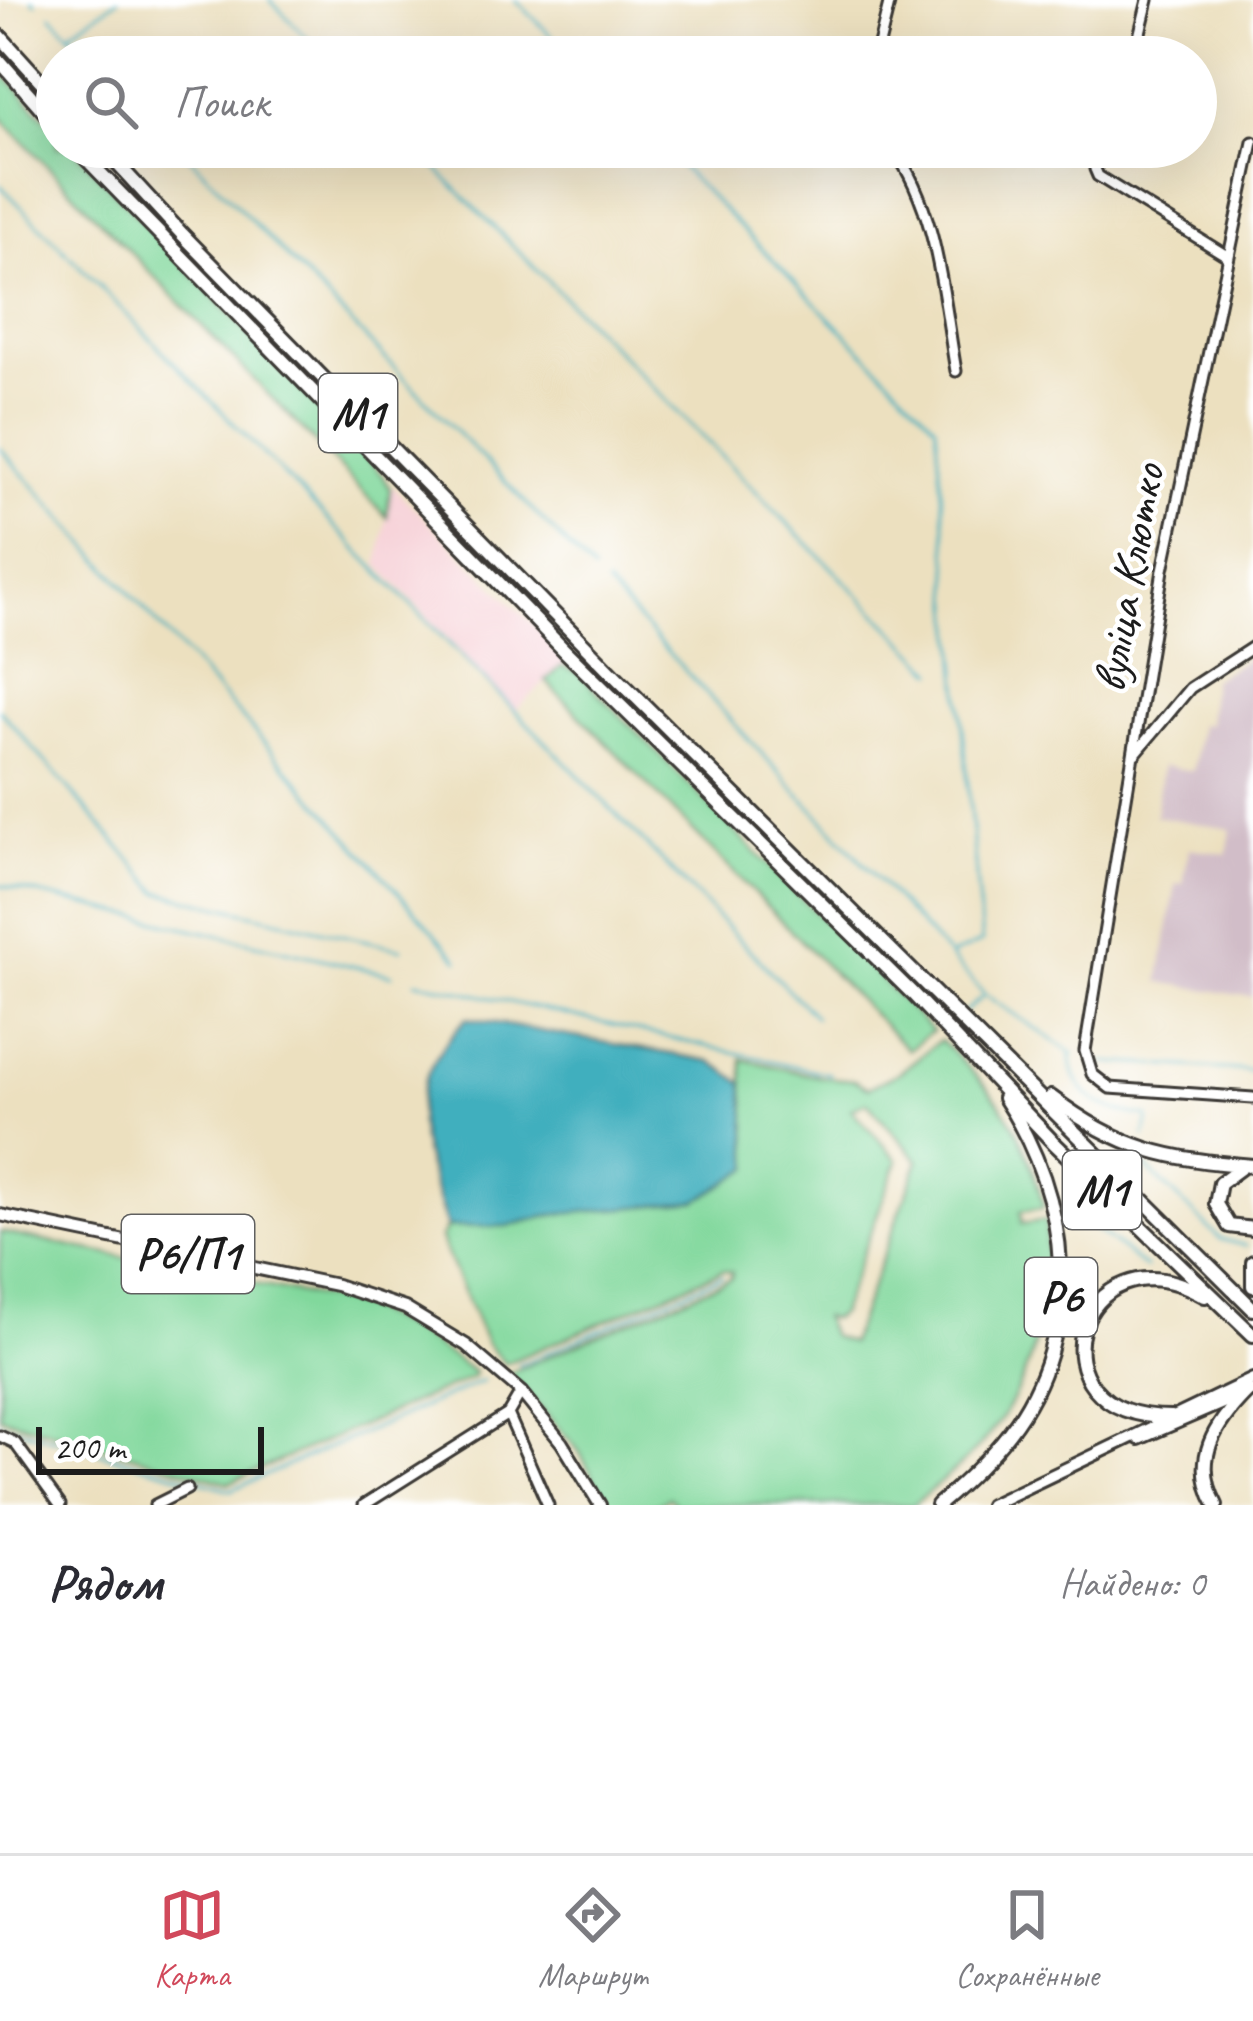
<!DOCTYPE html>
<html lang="ru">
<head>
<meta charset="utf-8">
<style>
  body { margin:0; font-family:Caveat,sans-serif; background:#f2f2f3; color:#2b2b33 }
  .scale { position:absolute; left:36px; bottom:30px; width:228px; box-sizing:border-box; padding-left:12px; border:6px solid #1c1c1c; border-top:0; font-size:33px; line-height:42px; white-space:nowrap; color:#1c1c1c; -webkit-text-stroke:9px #fff; paint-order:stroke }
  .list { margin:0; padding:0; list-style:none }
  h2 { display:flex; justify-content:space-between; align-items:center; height:156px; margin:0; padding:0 48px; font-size:51px }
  h2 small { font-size:39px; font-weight:400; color:#7c7c81 }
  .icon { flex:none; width:66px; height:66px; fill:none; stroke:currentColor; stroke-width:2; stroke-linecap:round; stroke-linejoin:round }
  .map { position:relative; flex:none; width:1253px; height:1505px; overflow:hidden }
  .search { position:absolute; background:#fff; box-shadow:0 12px 48px #0002; left:36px; right:36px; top:36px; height:132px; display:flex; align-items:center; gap:30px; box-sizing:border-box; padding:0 42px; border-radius:66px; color:#7c7c81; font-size:45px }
  .sheet { height:348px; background:#fff }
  nav { display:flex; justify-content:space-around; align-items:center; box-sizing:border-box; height:168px; border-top:3px solid #e1e1e2; background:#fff; font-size:33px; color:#7c7c81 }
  nav a { display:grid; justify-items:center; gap:6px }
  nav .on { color:#d1495b }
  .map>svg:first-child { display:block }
  .built { fill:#f6cfd5 }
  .industrial { fill:#d1bdc8 }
  .green { fill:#81d89c; stroke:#4e7a5c; stroke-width:3; fill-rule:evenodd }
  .water { fill:#41afbe; stroke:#2e666d; stroke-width:3 }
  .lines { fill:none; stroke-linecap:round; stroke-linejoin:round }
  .stream { stroke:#41afbe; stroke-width:3 }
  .minor-casing { stroke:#3b3934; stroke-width:15 }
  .major-casing { stroke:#3b3934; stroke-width:16 }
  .highway-casing { stroke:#3b3934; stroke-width:18 }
  .minor { stroke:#fff; stroke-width:9 }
  .major { stroke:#fff; stroke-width:10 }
  .highway { stroke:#fff; stroke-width:12 }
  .labels { text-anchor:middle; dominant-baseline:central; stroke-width:9; stroke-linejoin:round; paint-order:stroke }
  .shield { fill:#fff; stroke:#606060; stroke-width:3 }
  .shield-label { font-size:45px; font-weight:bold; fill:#1c1c1c }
  .street-label { font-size:48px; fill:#1c1c1c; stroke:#fff }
</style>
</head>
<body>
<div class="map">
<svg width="1253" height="1505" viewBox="0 0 1253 1505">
  <rect width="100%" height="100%" fill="#fff"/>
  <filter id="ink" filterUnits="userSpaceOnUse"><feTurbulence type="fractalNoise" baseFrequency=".00833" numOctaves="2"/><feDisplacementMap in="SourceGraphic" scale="24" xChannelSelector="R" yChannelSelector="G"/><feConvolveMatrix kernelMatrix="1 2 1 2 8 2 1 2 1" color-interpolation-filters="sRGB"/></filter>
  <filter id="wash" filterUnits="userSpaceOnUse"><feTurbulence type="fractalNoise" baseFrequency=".004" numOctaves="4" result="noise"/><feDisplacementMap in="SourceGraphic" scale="48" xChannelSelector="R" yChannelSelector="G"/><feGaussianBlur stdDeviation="2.7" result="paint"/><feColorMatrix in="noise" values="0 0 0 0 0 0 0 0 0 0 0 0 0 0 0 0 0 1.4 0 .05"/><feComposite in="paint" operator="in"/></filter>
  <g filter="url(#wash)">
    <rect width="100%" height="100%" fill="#ece0bf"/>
    <path class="built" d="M392 486 569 660 516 710 378 565Z"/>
    <path class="industrial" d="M1253 656V995L1252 997 1159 982 1176 884H1183L1189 848 1227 854 1231 829 1155 816 1162 766 1193 771 1200 724 1208 725 1212 679Z"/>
    <path class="green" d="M0 70 57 131V147H72L385 478 390 489 387 517 0 117Z
      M562 666 579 673 932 1031 908 1050 546 681Z
      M940 1040C1002 1100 1023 1123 1044 1208L1021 1211 1022 1224 1046 1220C1050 1305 1034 1394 970 1456 953 1473 932 1489 913 1505H676L670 1497 656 1505H609L578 1450 509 1373 731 1278 732 1272 723 1270 505 1364 486 1343 444 1247 441 1238 447 1227 507 1226 750 1168 742 1059 821 1077 854 1080 868 1088 900 1072ZM867 1102 919 1161 850 1343 831 1336 823 1317 832 1319 840 1313 898 1160 851 1109Z
      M0 1232 353 1304C398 1321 435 1345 474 1372L473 1377 229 1483 0 1417Z"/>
    <path class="water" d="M467 1018 711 1061 743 1083 750 1168 697 1201 551 1215 507 1226 447 1227C419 1138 395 1093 467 1018Z"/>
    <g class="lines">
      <path class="stream" d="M32 0 36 3
        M270 0 326 57
        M516 0 572 57
        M51 15 69 33 118 0
        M69 33 92 57
        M180 147 593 572
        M415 147 935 672
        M661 147 936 425 982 942 950 956
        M0 185 815 1017
        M0 448 459 960
        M606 585 985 995 1074 1054
        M0 710 159 892 402 949
        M0 885 392 975
        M416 981 830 1074
        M965 1012 982 997
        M1071 1052C1070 1099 1109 1112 1149 1117L1145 1137
        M1104 1062 1253 1071
        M1141 1155 1142 1163 1220 1239 1246 1246
        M1072 1211 1146 1268
        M519 1365 722 1276
        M0 1424 231 1490 483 1381"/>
    </g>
  </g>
  <g filter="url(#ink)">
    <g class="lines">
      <defs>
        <path id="minor" d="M876 57 890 0
          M1134 57 1148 0
          M1253 142 1163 570 1085 1051 1092 1074 1110 1088 1253 1098
          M892 147C938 209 943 297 956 371
          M1104 147 1095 169 1098 176 1227 256
          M1135 754 1190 688 1253 647
          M508 1414 548 1505
          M0 1436 15 1443 60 1505
          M155 1505 187 1489
          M364 1505 508 1414 521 1392"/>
        <path id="major" d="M0 1215 336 1285 405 1308 466 1345 521 1392 562 1443 600 1505
          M1139 1439 1253 1390
          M990 1505 1253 1379"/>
        <path id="highway" d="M0 36 57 99
          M0 61 57 126
          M75 147 567 653 913 994 1054 1143 1253 1335
          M102 147 182 234 616 677 1253 1309
          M1051 1097C1121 1150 1167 1159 1253 1166
          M1243 1166 1220 1183 1216 1204 1229 1226 1253 1229
          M1253 1262V1286
          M1171 1417C1019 1418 1078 1222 1205 1296
          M938 1505C964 1483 988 1460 1009 1433 1086 1334 1070 1197 1004 1098
          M1216 1505C1191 1460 1215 1424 1247 1392"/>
      </defs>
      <use href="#minor" class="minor-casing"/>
      <use href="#major" class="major-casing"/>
      <use href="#highway" class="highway-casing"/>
      <use href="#minor" class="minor"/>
      <use href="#major" class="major"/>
      <use href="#highway" class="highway"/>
    </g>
  </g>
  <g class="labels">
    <g class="shield">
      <rect x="319" y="374" width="78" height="78" rx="9"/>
      <rect x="1063" y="1151" width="78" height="78" rx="9"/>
      <rect x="122" y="1215" width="132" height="78" rx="9"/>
      <rect x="1025" y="1258" width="72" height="78" rx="9"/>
    </g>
    <g class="shield-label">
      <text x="358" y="413">М1</text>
      <text x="1102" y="1190">М1</text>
      <text x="188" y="1254">Р6/П1</text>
      <text x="1061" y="1297">Р6</text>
    </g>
    <g class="street-label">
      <text transform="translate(1128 578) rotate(-80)">вуліца Клютко</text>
    </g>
  </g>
</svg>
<div class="scale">200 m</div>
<div class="search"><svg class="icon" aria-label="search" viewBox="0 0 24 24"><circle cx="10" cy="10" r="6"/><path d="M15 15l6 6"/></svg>Поиск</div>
</div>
<section class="sheet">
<h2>Рядом<small>Найдено: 0</small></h2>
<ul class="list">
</ul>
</section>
<nav>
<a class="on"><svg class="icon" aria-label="map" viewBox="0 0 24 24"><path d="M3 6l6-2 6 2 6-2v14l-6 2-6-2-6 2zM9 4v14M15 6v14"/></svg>Карта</a>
<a><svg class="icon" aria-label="directions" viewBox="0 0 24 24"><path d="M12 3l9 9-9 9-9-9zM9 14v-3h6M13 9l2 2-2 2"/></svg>Маршрут</a>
<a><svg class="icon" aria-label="saved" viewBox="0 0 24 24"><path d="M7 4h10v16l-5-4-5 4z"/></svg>Сохранённые</a>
</nav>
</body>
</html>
